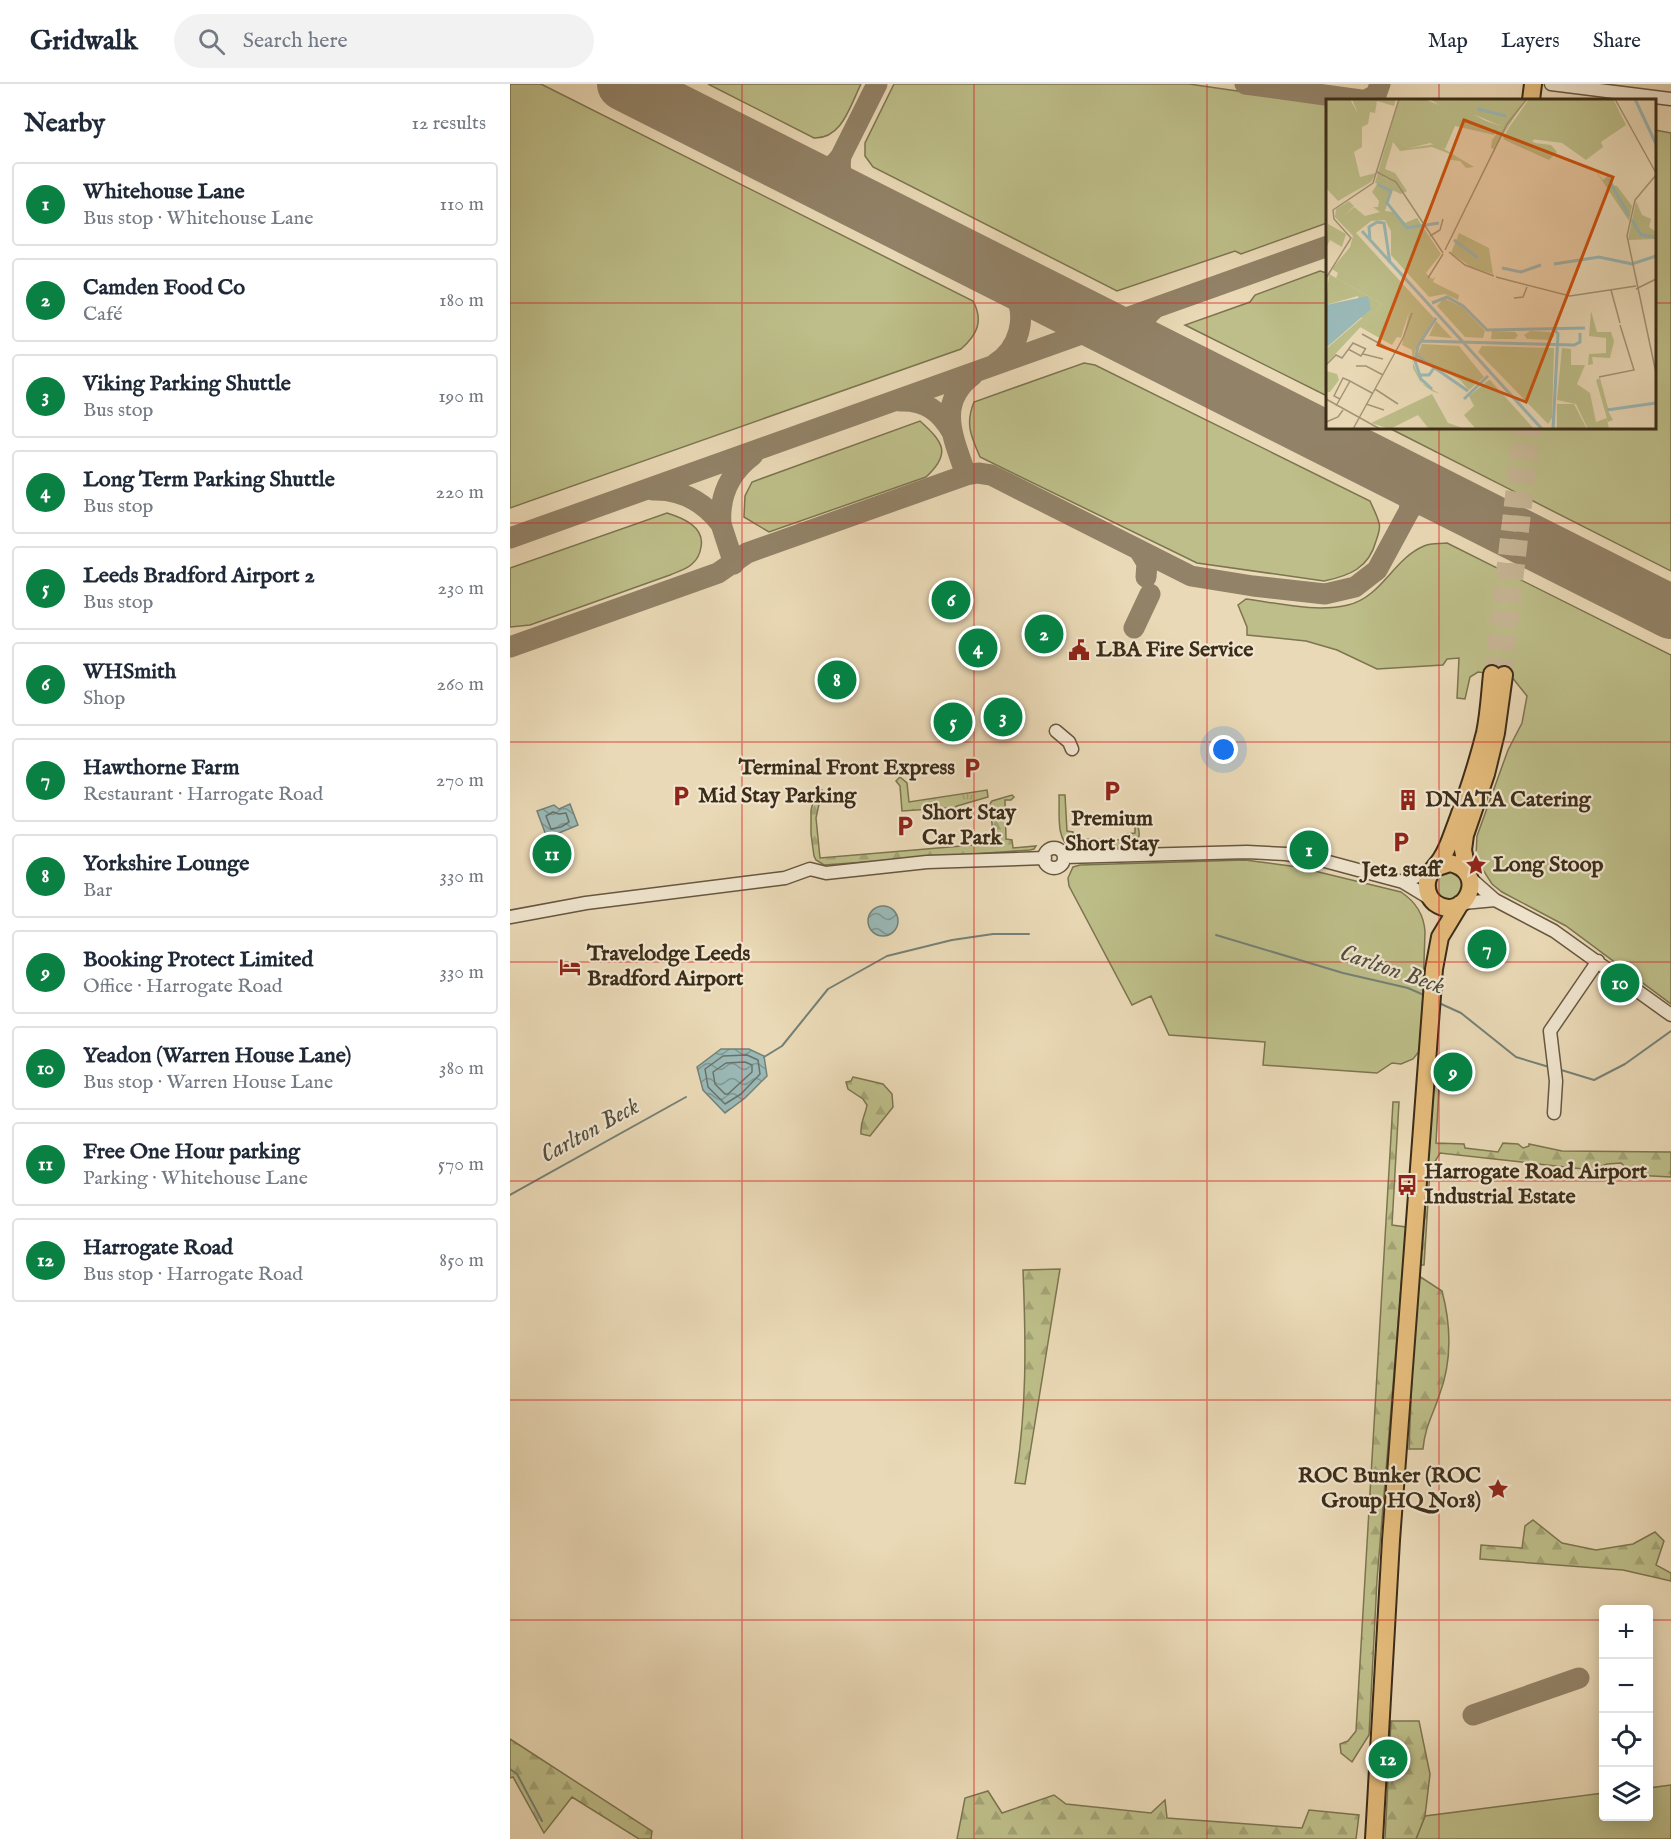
<!DOCTYPE html>
<html lang="en">
<head>
<meta charset="utf-8">
<style>
  body { margin:0; font-family:"IM FELL English",serif; background:#f2f2f3; color:#1f2937 }
  .controls { position:absolute; right:18px; bottom:18px; display:grid; overflow:hidden; border-radius:6px; box-shadow:0 3px 15px #0003 }
  .controls button { width:54px; height:54px; display:grid; place-items:center; padding:0; border:0; border-bottom:2px solid #e0e1e3; background:#fff; color:#1f2937; font:30px sans-serif }
  .you { position:absolute; left:714px; top:666px; width:21px; height:21px; margin:-15px; border:4px solid #fff; border-radius:50%; background:#1a73e8; box-shadow:0 0 0 9px #1a73e833 }
  .badge { display:grid; place-items:center; width:39px; height:39px; border-radius:50%; background:#0b8043; color:#fff; font-size:20px; font-weight:700 }
  .pin { position:absolute; translate:-50% -50%; border:3px solid #fff; box-shadow:0 2px 6px #0006 }
  .list { margin:0; padding:0; list-style:none }
  h2 { display:flex; justify-content:space-between; align-items:center; height:78px; margin:0; padding:0 24px; font-size:26px }
  h2 small { font-size:20px; font-weight:400; color:#747a83 }
  .list li { display:grid; grid-template-columns:39px 1fr auto; gap:18px; align-items:center; box-sizing:border-box; height:84px; margin:0 12px 12px; padding:0 12px; border:2px solid #e0e1e3; border-radius:6px }
  .list b { display:block; font-size:22px; white-space:nowrap }
  .list p { margin:0; font-size:20px; white-space:nowrap; color:#747a83 }
  .list em { font-size:20px; font-style:normal; color:#747a83 }
  .icon { flex:none; width:33px; height:33px; fill:none; stroke:currentColor; stroke-width:2; stroke-linecap:round; stroke-linejoin:round }
  .map { position:relative; flex:none; width:1161px; height:1755px; overflow:hidden }
  header { display:flex; align-items:center; gap:36px; box-sizing:border-box; height:84px; padding:0 30px; background:#fff; border-bottom:2px solid #e0e1e3 }
  header strong { font-size:28px }
  nav { display:flex; gap:33px; margin-inline-start:auto; font-size:21px }
  .search { width:420px; height:54px; background:#f2f2f3; display:flex; align-items:center; gap:15px; box-sizing:border-box; padding:0 21px; border-radius:33px; color:#747a83; font-size:22px }
  main { display:flex }
  aside { flex:1; background:#fff }
  .map>svg:first-child { display:block }
  .grass { fill:#bdbe89; stroke:#7c7550; stroke-width:1.5 }
  .forest { fill:url(#forest-firs); stroke:#7c7550; stroke-width:1.5 }
  .park { fill:url(#park-tufts); stroke:#7c7550; stroke-width:1.5 }
  .water { fill:url(#water-waves); stroke:#748177; stroke-width:1.5 }
  .lines { fill:none; stroke-linecap:round; stroke-linejoin:round }
  .shore { stroke:#6a7268; stroke-width:1.5 }
  .stream { stroke:#748177; stroke-width:2 }
  .taxiway { stroke:#928267; stroke-width:21 }
  .runway { stroke:#928267; stroke-width:54 }
  .highway-tunnel { stroke:#c7b696; stroke-width:16; stroke-dasharray:16 8; stroke-linecap:butt }
  .minor-casing { stroke:#675740; stroke-width:15 }
  .highway-casing { stroke:#3b2c18; stroke-width:20 }
  .minor { stroke:#f1e6d0; stroke-width:12 }
  .highway { stroke:#e5bc7b; stroke-width:16 }
  .grid { fill:none; stroke:#d62828; stroke-width:1.5; stroke-opacity:0.55 }
  .labels { text-anchor:middle; dominant-baseline:central; stroke-width:4.5; stroke-linejoin:round; paint-order:stroke }
  .poi-label { font-size:22px; font-weight:bold; fill:#3b2c18; stroke:#f1e6d0; text-anchor:start }
  .water-label { font-size:24px; font-style:italic; fill:#534f40; stroke:#f1e6d0 }
  .inset-river { fill:none; stroke:#9ab9b7; stroke-width:3 }
  .inset-road { fill:none; stroke:#a49477; stroke-width:1.5 }
  .view { fill:#ce520e; fill-opacity:0.15; stroke:#ce520e; stroke-width:3 }
  .inset-edge { fill:none; stroke:#3b2c18; stroke-width:3 }
</style>
</head>
<body>
<header>
<strong>Gridwalk</strong>
<div class="search"><svg class="icon" aria-label="search" viewBox="0 0 24 24"><circle cx="10" cy="10" r="6"/><path d="M15 15l6 6"/></svg>Search here</div>
<nav><a>Map</a><a>Layers</a><a>Share</a></nav>
</header>
<main>
<aside>
<h2>Nearby<small>12 results</small></h2>
<ul class="list">
<li><span class="badge">1</span><div><b>Whitehouse Lane</b><p>Bus stop · Whitehouse Lane</p></div><em>110 m</em></li>
<li><span class="badge">2</span><div><b>Camden Food Co</b><p>Café</p></div><em>180 m</em></li>
<li><span class="badge">3</span><div><b>Viking Parking Shuttle</b><p>Bus stop</p></div><em>190 m</em></li>
<li><span class="badge">4</span><div><b>Long Term Parking Shuttle</b><p>Bus stop</p></div><em>220 m</em></li>
<li><span class="badge">5</span><div><b>Leeds Bradford Airport 2</b><p>Bus stop</p></div><em>230 m</em></li>
<li><span class="badge">6</span><div><b>WHSmith</b><p>Shop</p></div><em>260 m</em></li>
<li><span class="badge">7</span><div><b>Hawthorne Farm</b><p>Restaurant · Harrogate Road</p></div><em>270 m</em></li>
<li><span class="badge">8</span><div><b>Yorkshire Lounge</b><p>Bar</p></div><em>330 m</em></li>
<li><span class="badge">9</span><div><b>Booking Protect Limited</b><p>Office · Harrogate Road</p></div><em>330 m</em></li>
<li><span class="badge">10</span><div><b>Yeadon (Warren House Lane)</b><p>Bus stop · Warren House Lane</p></div><em>380 m</em></li>
<li><span class="badge">11</span><div><b>Free One Hour parking</b><p>Parking · Whitehouse Lane</p></div><em>570 m</em></li>
<li><span class="badge">12</span><div><b>Harrogate Road</b><p>Bus stop · Harrogate Road</p></div><em>850 m</em></li>
</ul>
</aside>
<div class="map">
<svg width="1161" height="1755" viewBox="0 0 1161 1755">
  <defs>
    <pattern id="forest-firs" width="22" height="20" patternUnits="userSpaceOnUse" patternTransform="scale(1.5)"><rect width="22" height="20" fill="#bdbe89"/><path d="M5 1l3.5 6h-7zM16 11l3.5 6h-7z" fill="#a3a376"/></pattern>
    <pattern id="park-tufts" width="24" height="20" patternUnits="userSpaceOnUse" patternTransform="scale(1.5)"><rect width="24" height="20" fill="#bdbe89"/><path d="M3 7l-1-3M5 7V3M7 7l1-3M15 17l-1-3M17 17v-4M19 17l1-3" fill="none" stroke="#a3a376"/></pattern>
    <pattern id="water-waves" width="16" height="10" patternUnits="userSpaceOnUse" patternTransform="scale(1.5)"><rect width="16" height="10" fill="#9ab9b7"/><path d="M0 5q4-4 8 0t8 0" fill="none" stroke="#7f9794"/></pattern>
  </defs>
  <rect width="100%" height="100%" fill="#ead9b6"/>
  <filter id="stains"><feTurbulence type="fractalNoise" baseFrequency=".00333" numOctaves="4"/><feColorMatrix values="0 0 0 0 .2 0 0 0 0 .09 0 0 0 0 .02 0 0 0 .5 -.17"/></filter>
  <radialGradient id="worn" r=".72"><stop offset=".6" stop-color="#630" stop-opacity="0"/><stop offset="1" stop-color="#630" stop-opacity=".3"/></radialGradient>
  <path class="grass" d="M0 0H31L463 217C474 237 467 251 451 265L0 424Z
    M198 0H351C340 22 332 55 304 54Z
    M384 0H679L817 20V139L731 170 725 167 607 207 363 83 355 72V59Z
    M1145 46 1161 49V487L879 344H1144Z
    M810 187 817 189V312L675 241 740 218 745 211Z
    M574 279 585 281 860 417C863 424 867 431 869 439 871 444 868 451 866 457 859 484 839 492 814 497L687 479 470 373C461 352 455 340 464 318Z
    M410 337C433 358 442 369 416 393L259 448 234 433 235 412 242 398Z
    M157 429C173 434 195 443 191 463 190 470 188 475 182 480 177 485 167 488 160 491L20 541 0 543V484Z
    M937 459 1161 571V920L1056 842 992 808 982 800 973 786 966 771 967 752 998 666 1012 639 1017 612 1001 592 968 588 960 593 955 615 947 614 949 574 937 575 933 581 867 585 827 566 796 557 737 551V543L728 521 736 515C768 519 806 529 838 521 872 513 883 475 914 462 921 459 930 460 937 459Z
    M549 711H555L557 747 563 748V755L616 756 617 750 625 749V734C627 739 630 746 629 752 624 769 577 764 562 764 545 757 550 728 549 711Z
    M735 776 788 783 891 808C906 818 914 830 915 848L911 965 903 975 891 980 882 979 867 989 753 981 755 958 659 951 641 912 622 921 559 802 558 794 563 783 570 781Z
    M937 787 946 788 956 801 946 818 926 812C925 798 924 793 937 787Z
    M1161 1701V1755H906L915 1732 1093 1709 1094 1732H1138L1139 1704Z"/>
  <path class="forest" d="M307 703 312 706 306 734 310 774 475 760 476 753 483 751 481 729 474 728 482 717 502 711 504 713 501 716H495L496 755 502 756 503 764 526 762 524 765 520 766 314 781 306 776 304 772 301 750V726Z
    M343 993 373 1000 382 1010 383 1023 360 1052 351 1050C350 1037 355 1033 357 1021L353 1015 338 1005 336 998 341 997Z
    M923 1002H929L926 1059 954 1060 955 1064 988 1068 993 1059 1008 1060 1013 1064 1019 1062V1060L1052 1067 1161 1068V1093L1124 1091 1111 1079 1097 1080 1082 1086 930 1069 920 1086 914 1181H908Z
    M883 1018H889L882 1141 896 1143 867 1496 859 1651 842 1678 831 1669 830 1660 838 1657 846 1647Z
    M550 1185 515 1400 505 1399C517 1326 516 1259 513 1186Z
    M906 1190 932 1207C941 1241 942 1278 929 1312 922 1333 915 1343 913 1365H899Z
    M1023 1436 1052 1459 1086 1466 1123 1460 1145 1448 1154 1457 1146 1481 1161 1489V1497L1113 1486 970 1475 971 1461 1012 1464 1015 1442Z
    M881 1637H909L920 1690 915 1732 906 1755H875Z
    M0 1655 142 1747 141 1755H129L62 1713 34 1749 3 1693 0 1694Z
    M478 1707 492 1729 544 1711 556 1720 641 1729 655 1716 657 1734 792 1744 799 1726 849 1731 846 1755H447L455 1714Z"/>
  <path class="park" d="M390 693 397 699 399 718 477 706 478 713 447 722 437 729 436 724 392 727 390 702 386 697Z"/>
  <path class="water" d="M60 720 68 741 37 754 27 727 44 721 49 725Z
    M358 837a15 15 0 1 1 30 0a15 15 0 1 1-30 0Z
    M211 965H239L254 972 257 992 235 1014 215 1029 193 1006 187 983Z"/>
  <g class="lines">
    <path class="shore" d="M43 728 49 730 56 729 59 738 51 743 41 745 36 732Z
      M237 971 248 976 250 990 231 1010 215 1020 198 1003 195 985 213 972Z
      M235 978 242 981V988L218 1010H215L205 1000 203 988 216 979Z"/>
    <path class="stream" d="M706 851 833 889 898 904 916 912
      M929 919 951 929 1006 973 1039 983
      M254 973 272 962 318 905 377 872 442 856 483 850H519
      M1048 985 1084 996 1115 980 1161 947
      M0 1111 176 1013
      M0 1685 7 1690 32 1737"/>
    <path class="taxiway" d="M735 0 851 16
      M856 16 866 11 870 0
      M331 72 367 0
      M286 86C306 91 319 89 331 72 328 93 334 106 350 119
      M484 187C491 193 499 200 504 208 518 233 509 265 485 280
      M557 223 588 234H610
      M644 225C623 242 634 259 652 272
      M580 251C599 251 614 254 631 261
      M390 317C415 316 430 327 442 348
      M784 339 805 346 822 344
      M832 344 836 358 856 375
      M456 391C444 355 425 319 463 291
      M888 391C900 401 902 411 899 427 910 413 921 410 938 416
      M143 406C172 405 194 418 211 440 209 412 220 388 243 371
      M211 440 224 480
      M0 454 818 162
      M629 466 637 479 636 493
      M624 544 640 510
      M0 563 208 489 237 469 456 391 468 389 481 391 681 492 743 502 815 510 845 503 867 486 899 427
      M963 1631 1069 1594"/>
    <path class="runway" d="M114 0 1161 528"/>
    <path class="highway-tunnel" d="M982 590 1011 344
      M994 591 1023 344"/>
    <defs>
      <path id="minor" d="M1041 0 1161 15
        M546 647 559 658 562 665
        M534 774a10 10 0 1 1 20 0a10 10 0 1 1-20 0Z
        M554 773 737 768 776 770 811 776 893 798 921 815
        M959 793 985 816 1044 847 1161 931
        M893 798 923 786
        M953 819 985 816
        M0 833 76 819 275 794 300 785 316 789 417 778 535 774
        M1044 1029 1046 997 1040 947 1088 877"/>
      <path id="highway" d="M1021 16 1023 0
        M925 784 940 779C980 788 954 840 925 819 919 814 916 806 917 798 918 789 926 783 931 775 935 769 938 762 941 754 954 720 966 685 975 649 979 630 980 609 982 590
        M958 791 953 766 955 751 976 690 986 649 994 591
        M864 1755 881 1456 924 885 930 853 950 820"/>
    </defs>
    <use href="#minor" class="minor-casing"/>
    <use href="#highway" class="highway-casing"/>
    <use href="#minor" class="minor"/>
    <use href="#highway" class="highway"/>
  </g>
  <path class="grid" d="M232 0V1755M464 0V1755M697 0V1755M929 0V16M0 219H818M1144 219H1161M929 344V1755M0 439H1161M0 658H1161M0 878H1161M0 1097H1161M0 1316H1161M0 1536H1094M1138 1536H1161"/>
  <defs>
    <symbol id="civic-bare" viewBox="-9 -9 18 18"><path d="M-.6-6.5H3V-4.5H.6V-3L4-1V1h2V6H-6V1h2V-1L-.6-3ZM-1.2 2.5V6h2.4V2.5Z" fill="#8f2418" stroke="#f1e6d0" stroke-width="2.5" paint-order="stroke"/></symbol>
    <symbol id="parking-bare" viewBox="-9 -9 18 18"><path d="M-3.5-5.5H1a3.5 3.5 0 0 1 0 7H-1V5.5H-3.5ZM-1-3.4V-.6H.8a1.4 1.4 0 0 0 0-2.8Z" fill="#8f2418" stroke="#f1e6d0" stroke-width="2.5" paint-order="stroke"/></symbol>
    <symbol id="building-bare" viewBox="-9 -9 18 18"><path d="M-4-6H4V6H1V3H-1V6H-4ZM-2.5-4.3h1.7v1.8h-1.7ZM.8-4.3h1.7v1.8H.8ZM-2.5-1h1.7V.8h-1.7ZM.8-1h1.7V.8H.8Z" fill="#8f2418" stroke="#f1e6d0" stroke-width="2.5" paint-order="stroke"/></symbol>
    <symbol id="sight-bare" viewBox="-9 -9 18 18"><path d="M0-6L1.8-2.2L6-1.7L2.9 1.2L3.7 5.4L0 3.3L-3.7 5.4L-2.9 1.2L-6-1.7L-1.8-2.2Z" fill="#8f2418" stroke="#f1e6d0" stroke-width="2.5" paint-order="stroke"/></symbol>
    <symbol id="hotel-bare" viewBox="-9 -9 18 18"><path d="M-6-4.5h1.5V1H6V5H4.5V3h-9V5H-6ZM-4 0a1.8 1.8 0 1 1 3.6 0ZM.5 0V-2.5h3Q6-2.5 6 0Z" fill="#8f2418" stroke="#f1e6d0" stroke-width="2.5" paint-order="stroke"/></symbol>
    <symbol id="bus-bare" viewBox="-9 -9 18 18"><path d="M-5-6H5V4H4V6H2V4H-2V6H-4V4H-5ZM-3.5-4V0h7V-4ZM-3.5 1.2v1.5H-2V1.2ZM2 1.2v1.5H3.5V1.2Z" fill="#8f2418" stroke="#f1e6d0" stroke-width="2.5" paint-order="stroke"/></symbol>
  </defs>
  <g fill-rule="evenodd">
    <use href="#civic-bare" x="554" y="551" width="30" height="30"/>
    <use href="#parking-bare" x="447" y="669" width="30" height="30"/>
    <use href="#parking-bare" x="587" y="692" width="30" height="30"/>
    <use href="#parking-bare" x="156" y="697" width="30" height="30"/>
    <use href="#building-bare" x="883" y="701" width="30" height="30"/>
    <use href="#parking-bare" x="380" y="727" width="30" height="30"/>
    <use href="#parking-bare" x="876" y="743" width="30" height="30"/>
    <use href="#sight-bare" x="951" y="766" width="30" height="30"/>
    <use href="#hotel-bare" x="45" y="868" width="30" height="30"/>
    <use href="#bus-bare" x="882" y="1086" width="30" height="30"/>
    <use href="#sight-bare" x="973" y="1390" width="30" height="30"/>
  </g>
  <g class="labels">
    <g class="poi-label">
      <text x="586" y="566">LBA Fire Service</text>
      <text x="445" y="684" text-anchor="end">Terminal Front Express</text>
      <text x="188" y="712">Mid Stay Parking</text>
      <text x="915" y="716">DNATA Catering</text>
      <text x="412" y="729">Short Stay<tspan x="412" dy="25">Car Park</tspan></text>
      <text x="602" y="735" text-anchor="middle">Premium<tspan x="602" dy="25">Short Stay</tspan></text>
      <text x="983" y="781">Long Stoop</text>
      <text x="891" y="786" text-anchor="middle">Jet2 staff</text>
      <text x="77" y="870">Travelodge Leeds<tspan x="77" dy="25">Bradford Airport</tspan></text>
      <text x="914" y="1088">Harrogate Road Airport<tspan x="914" dy="25">Industrial Estate</tspan></text>
      <text x="971" y="1392" text-anchor="end">ROC Bunker (ROC<tspan x="971" dy="25">Group HQ No18)</tspan></text>
    </g>
    <g class="water-label">
      <text transform="translate(882 886) rotate(19)">Carlton Beck</text>
      <text transform="translate(80 1047) rotate(-29)">Carlton Beck</text>
    </g>
  </g>
  <g transform="translate(816 15)">
    <rect width="330" height="330" fill="#ead9b6"/>
    <path d="M0 0H24L32 15 26 0H70L68 7 51 2 49 14 44 13 42 25 36 28V48L28 53 34 78 50 74 45 83 12 102 0 89ZM77 0H98L113 6 104 0H192L186 3 175 27 147 15 174 30 168 36 129 27 119 50 104 44 84 49 76 45 69 37ZM203 0H287L300 26 275 43 277 48 260 61 236 44 198 39 182 30ZM56 78 62 80 60 87 66 90 59 112 68 113 79 124 91 119 115 155 100 174 106 180 109 178 107 183 133 196 132 201 119 195 103 198 65 156V132L59 121 45 122 30 134 108 219 89 252 87 264 96 284 114 295 106 292 99 287 94 282 87 269 86 251 76 246 83 213 75 239 71 238 66 246 34 228 56 205 10 179 12 174 6 170 24 148 27 137 9 118 10 110 23 102 28 107 17 118 28 108 39 117 54 113 47 108H52L53 102 46 93ZM133 134 163 149 167 175 145 168 125 154ZM118 199 136 208 159 232 157 239 139 238 111 207ZM265 212 271 233H285L288 242 284 259 266 258 267 265 262 266 263 255 280 254V239L263 237ZM110 222 126 239 103 237ZM166 232 189 233 192 236 189 240H165ZM204 232 224 233 229 236 225 241 201 240 198 236ZM96 245 133 247 158 278 143 291 134 281 91 257ZM156 247 228 249 226 319 222 325 152 253ZM236 249 245 250V266H259L251 285 264 294 270 323 281 319 283 330H262L250 305 231 301ZM0 272 11 275 13 281 4 293H0ZM163 281H164L208 330H150L142 321 138 316 148 307 143 297ZM106 295 122 324 140 330H103L92 316 64 330 45 324ZM231 305H248L261 330H231Z" fill="#bdbe89"/>
    <path d="M73 0H77L76 16 69 36 76 45 84 49 110 45 148 68 140 69 134 62 125 61 124 55 106 48 74 52 67 43 59 70 69 74 81 92 75 95 59 88 62 80 57 78 53 85 49 84ZM200 0 168 50 165 49 166 41 174 30 133 13 175 27 184 2ZM182 30 210 39 206 42 209 44 225 46 231 53 223 61 183 43 177 40ZM269 71 277 81 282 77 283 86 291 87 306 107 303 122ZM310 102 316 116 325 120 323 128 330 133V140L302 141ZM274 279 282 309 288 311 282 312 287 321 282 323 270 281Z" fill="#bdbe89"/>
    <path d="M2 125 20 135 16 148 4 141 0 149Z" fill="#bdbe89"/>
    <path d="M3 175 56 205 0 265V250L36 219 32 197 0 206Z" fill="#bdbe89"/>
    <path d="M42 197 45 210 0 249V206Z" fill="#9ab9b7"/>
    <path class="inset-river" d="M309 0 330 45M152 10 180 17M282 79 303 117M51 85 65 92 61 104 81 129 113 124M306 121 315 136 330 138M36 132 216 330M44 141 43 128 51 123 58 124 64 164M128 141 152 159M228 165 273 158 306 165 330 157M176 169 195 173 215 166M106 204 121 198 137 207 161 231 259 229M95 242 248 246 254 243V234M90 256 142 292M92 276H103L108 269M106 290 95 280 89 262 92 247 110 219M138 300 162 277M281 311 330 304M227 330 232 235 229 231"/>
    <path class="inset-road" d="M289 0 330 74M51 73 70 83 117 154M330 76 309 101 301 137 330 274M104 137 114 131 117 120M119 151 181 25 201 0M123 153 139 166 168 177M170 178 244 197 310 187M0 179 25 139 8 120 7 111 47 84 73 0M102 179 117 155M310 190 330 180M285 191 294 224M188 199 197 198 201 188M36 235 69 253M22 250 35 257 40 249M37 255 57 260M0 266 10 256 16 259 27 244 40 250M30 267H40L57 276M273 278 308 271 294 226M49 290 72 305M0 300 54 330M14 300 8 297 17 279 24 282M40 305 58 311M10 307 24 282 46 294M0 323 12 318 17 311M27 330 77 239 86 214"/>
    <path class="view" d="M138 21 287 78 200 303 52 246Z"/>
    <rect width="330" height="330" class="inset-edge"/>
  </g>
  <rect width="100%" height="100%" filter="url(#stains)"/>
  <rect width="100%" height="100%" fill="url(#worn)"/>
</svg>
<div class="controls">
<button>+</button>
<button>−</button>
<button><svg class="icon" aria-label="locate" viewBox="0 0 24 24"><circle cx="12" cy="12" r="6"/><path d="M12 2v4M12 18v4M2 12h4M18 12h4"/></svg></button>
<button><svg class="icon" aria-label="layers" viewBox="0 0 24 24"><path d="M12 4l9 5-9 5-9-5zM3 14l9 5 9-5"/></svg></button>
</div>
<div class="you"></div>
<div class="pin badge" style="left:799px;top:766px">1</div>
<div class="pin badge" style="left:534px;top:550px">2</div>
<div class="pin badge" style="left:493px;top:633px">3</div>
<div class="pin badge" style="left:468px;top:564px">4</div>
<div class="pin badge" style="left:443px;top:638px">5</div>
<div class="pin badge" style="left:441px;top:516px">6</div>
<div class="pin badge" style="left:977px;top:865px">7</div>
<div class="pin badge" style="left:327px;top:596px">8</div>
<div class="pin badge" style="left:943px;top:988px">9</div>
<div class="pin badge" style="left:1110px;top:899px">10</div>
<div class="pin badge" style="left:42px;top:770px">11</div>
<div class="pin badge" style="left:878px;top:1675px">12</div>
</div>
</main>
</body>
</html>
